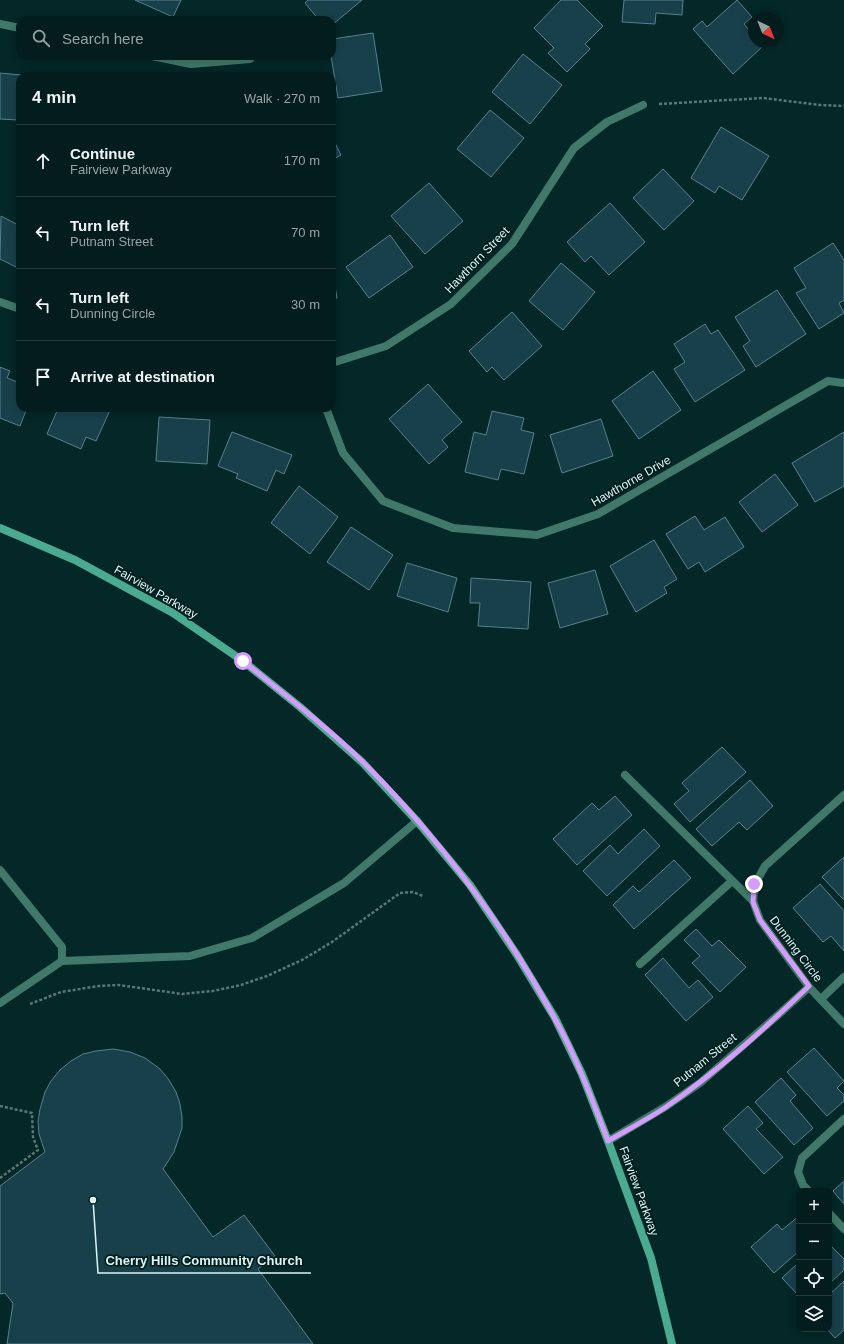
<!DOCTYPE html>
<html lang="en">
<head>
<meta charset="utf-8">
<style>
  body { margin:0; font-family:Helvetica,sans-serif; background:#0d2627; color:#f1f3f6 }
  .controls { position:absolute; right:12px; bottom:12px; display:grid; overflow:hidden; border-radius:8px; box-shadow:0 2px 10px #0003 }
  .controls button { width:36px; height:36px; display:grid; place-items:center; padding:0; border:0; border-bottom:1px solid #243b3c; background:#031d1e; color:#f1f3f6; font:20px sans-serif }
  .compass { position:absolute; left:748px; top:12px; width:36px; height:36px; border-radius:50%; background:#031d1e; box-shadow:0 2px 10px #0003; rotate:137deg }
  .stop { position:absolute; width:12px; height:12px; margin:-9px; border:3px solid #d49cfb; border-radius:50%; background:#fff }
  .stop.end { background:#d49cfb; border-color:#fff; box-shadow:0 1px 4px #0008 }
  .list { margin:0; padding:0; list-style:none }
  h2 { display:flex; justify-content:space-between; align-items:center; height:52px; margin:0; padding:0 16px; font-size:17px }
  h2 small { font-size:13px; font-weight:400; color:#97a2a4 }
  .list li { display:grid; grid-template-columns:26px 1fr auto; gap:12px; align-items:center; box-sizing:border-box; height:72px; padding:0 16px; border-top:1px solid #243b3c }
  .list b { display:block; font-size:15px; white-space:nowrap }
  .list p { margin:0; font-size:13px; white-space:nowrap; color:#97a2a4 }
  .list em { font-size:13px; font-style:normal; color:#97a2a4 }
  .icon { flex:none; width:22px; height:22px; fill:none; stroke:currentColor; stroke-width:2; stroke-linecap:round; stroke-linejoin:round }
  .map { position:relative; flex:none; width:844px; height:1344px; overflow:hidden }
  .search { position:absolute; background:#031d1e; box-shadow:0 2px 10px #0003; left:16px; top:16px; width:320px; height:44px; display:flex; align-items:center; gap:10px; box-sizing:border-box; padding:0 14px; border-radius:12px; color:#97a2a4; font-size:15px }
  .panel { position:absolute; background:#031d1e; box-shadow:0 2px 10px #0003; left:16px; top:72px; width:320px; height:340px; border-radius:12px }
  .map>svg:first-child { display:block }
  .building { fill:#18404b; stroke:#58818e }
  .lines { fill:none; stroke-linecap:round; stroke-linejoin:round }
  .path { stroke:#5a7878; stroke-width:2.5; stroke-dasharray:3 2; stroke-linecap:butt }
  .lane { stroke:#407969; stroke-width:8 }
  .street { stroke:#407969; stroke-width:8 }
  .secondary { stroke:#4aab91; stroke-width:8 }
  .route { stroke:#d49cfb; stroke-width:5 }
  .labels { text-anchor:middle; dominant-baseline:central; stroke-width:3.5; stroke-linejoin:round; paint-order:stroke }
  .street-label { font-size:12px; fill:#ddf4f4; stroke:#001e1e }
  .leader { fill:none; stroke:#ddf4f4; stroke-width:1.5 }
  .callout-dot { fill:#ddf4f4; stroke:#001e1e; stroke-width:1.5 }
  .callout-label { font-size:13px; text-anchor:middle; font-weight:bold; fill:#ddf4f4; stroke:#001e1e; stroke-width:3.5; stroke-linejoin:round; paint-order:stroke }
</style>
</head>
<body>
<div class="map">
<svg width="844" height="1344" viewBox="0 0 844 1344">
  <rect width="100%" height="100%" fill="#042728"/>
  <path class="building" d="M135 0H181L173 17Z
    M308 0H362L332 25V20H319L305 3Z
    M561 0H577L603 26 585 44 590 49 567 72 548 53 554 48 534 28Z
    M624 0H683L682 15 656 13 655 24 622 22Z
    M737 0 752 17 744 24 754 36V42H760L763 46 733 74 693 29 702 21 707 27Z
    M373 33 382 91 338 98 331 56 332 39Z
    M523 54 562 85 530 124 492 92Z
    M0 73 21 75 18 120 0 119Z
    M490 110 524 138 491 177 457 149Z
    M721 127 769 156 742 200 719 186 715 193 691 178Z
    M332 137 341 155 332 160Z
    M663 169 694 201 664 230 633 198Z
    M429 183 463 221 425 254 391 216Z
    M610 203 645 242 609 275 591 256 585 262 567 242Z
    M1 216 20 226V269L0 259Z
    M390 235 413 267 369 298 346 267Z
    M833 243 844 260V300L839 303 844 313 819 329 796 293 806 288 794 268Z
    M561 263 595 292 563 330 529 301Z
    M332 268 337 298 332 299Z
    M777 290 806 334 756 367 743 346 750 341 735 317Z
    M512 312 542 346 504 380 492 367 487 372 469 351Z
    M705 324 711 334 718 330 745 370 695 402 674 369 685 362 674 344Z
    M0 367 10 371 7 378 20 383V408H27L20 426 0 418Z
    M653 371 681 410 639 439 612 401Z
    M428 384 462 422 442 440 448 447 429 464 389 419Z
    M49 408H111L96 441 86 437 81 449 47 434 57 411Z
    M492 411 524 418 521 430 534 433 524 474 501 469 498 480 465 472 474 432 486 435Z
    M159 417 210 420 207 464 156 461Z
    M601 419 613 456 562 473 550 435Z
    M232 432 292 455 284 474 276 470 267 491 236 478 238 474 218 466Z
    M844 432V486L815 502 792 463Z
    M775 474 798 505 762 532 739 502Z
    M299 486 338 517 310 554 271 523Z
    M695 516 704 530 725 517 744 547 705 572 699 562 688 569 666 534Z
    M351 527 393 555 369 590 327 562Z
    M654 540 677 579 664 587 667 593 636 612 610 566Z
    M407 563 457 578 448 612 397 596Z
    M595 570 608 614 560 628 548 583Z
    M471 578 531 582 528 629 478 626 480 603H470Z
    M722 747 746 772 690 822 674 804 689 791 682 783Z
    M750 780 773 806 747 830 739 822 712 846 696 829Z
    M615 796 632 815 577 865 553 839 592 803 599 810Z
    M644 829 660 846 607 896 583 871 610 845 618 854Z
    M844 857V900L822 877Z
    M674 860 691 878 634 929 613 905 633 886 639 892Z
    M820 884 844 911V951L831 936 823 942 793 908Z
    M696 929 712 946 719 940 746 967 720 992 692 963 700 956 684 940Z
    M663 958 689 988 698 980 713 997 686 1021 645 975Z
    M814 1048 844 1081 837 1088 844 1095V1101L827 1116 787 1072Z
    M113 1049 130 1052 145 1058 160 1069 169 1080 176 1092 180 1104 182 1117V1128L174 1152 163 1169 213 1237 244 1215 275 1256 258 1269 313 1344H7L13 1303 5 1293 0 1294V1186L45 1152 39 1134 38 1121 40 1109 45 1092 51 1081 60 1070 71 1061 83 1054 96 1051Z
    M781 1078 796 1095 790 1101 813 1128 794 1145 755 1102Z
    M748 1106 763 1123 756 1129 783 1157 764 1174 723 1129Z
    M844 1181V1204L833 1191Z
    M799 1216V1251L774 1273 751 1247 777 1224 782 1230Z
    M831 1246 844 1259V1270L829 1284V1248Z
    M799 1262V1296L782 1278Z
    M844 1281V1330L835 1338 827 1329H829V1295Z"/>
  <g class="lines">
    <path class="path" d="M659 104 763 98 820 105 844 106
      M30 1004 61 992 99 986 119 985 182 994 213 991 241 985 267 976 302 960 332 942 400 893 413 892 423 896
      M0 1106 32 1113 33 1137 38 1150 0 1178"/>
    <path class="lane" d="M625 775 753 901
      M0 870 62 947V961
      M640 964 732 881
      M821 999 844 977
      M0 1003 62 961 190 956 252 938 344 883 417 821
      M809 1191 803 1185 798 1172 802 1158 844 1119
      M829 1213 844 1229"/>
    <path class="street" d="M0 24 20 28
      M152 56 191 64 250 59
      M0 302 20 309
      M332 363 386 346 451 304 512 244 574 148 607 122 643 105
      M326 408 343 453 383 501 453 528 537 535 598 514 828 381 844 383
      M844 795 765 866 755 884 753 901 760 920 809 987 844 1024
      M608 1141 665 1107 700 1083 778 1015 809 987"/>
    <path class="secondary" d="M0 528 75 560 173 613 243 661 300 707 362 762 417 821 470 885 517 955 555 1018 582 1074 608 1141 651 1258 672 1344"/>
  </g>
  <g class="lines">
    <path class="route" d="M243 661C284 694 326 726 363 762 438 837 503 924 554 1017 576 1056 592 1099 608 1141 627 1130 648 1119 666 1107 717 1072 764 1029 809 986L760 920 753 902 754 884"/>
  </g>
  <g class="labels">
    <g class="street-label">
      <text transform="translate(477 260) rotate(-46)">Hawthorn Street</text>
      <text transform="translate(631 481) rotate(-30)">Hawthorne Drive</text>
      <text transform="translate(156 592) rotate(30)">Fairview Parkway</text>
      <text transform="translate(796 949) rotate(53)">Dunning Circle</text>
      <text transform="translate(705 1060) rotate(-39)">Putnam Street</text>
      <text transform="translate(639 1191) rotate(70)">Fairview Parkway</text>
    </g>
  </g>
  <path class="leader" d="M93 1200L98 1273H311"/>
  <circle class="callout-dot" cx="93" cy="1200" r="4"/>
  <g class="callout-label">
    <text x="204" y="1265">Cherry Hills Community Church</text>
  </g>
</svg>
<div class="controls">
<button>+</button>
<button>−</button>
<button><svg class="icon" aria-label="locate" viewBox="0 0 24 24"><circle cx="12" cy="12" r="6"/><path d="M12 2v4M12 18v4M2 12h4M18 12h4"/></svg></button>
<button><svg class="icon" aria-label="layers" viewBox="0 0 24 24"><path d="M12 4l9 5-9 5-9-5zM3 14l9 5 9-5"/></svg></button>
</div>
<svg class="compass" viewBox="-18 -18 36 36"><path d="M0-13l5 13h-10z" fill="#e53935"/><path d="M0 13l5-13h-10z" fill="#97a2a4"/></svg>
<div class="stop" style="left:243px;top:661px"></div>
<div class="stop end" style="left:754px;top:884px"></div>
<div class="search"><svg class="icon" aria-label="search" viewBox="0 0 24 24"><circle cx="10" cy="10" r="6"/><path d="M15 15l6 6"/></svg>Search here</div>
<section class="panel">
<h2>4 min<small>Walk · 270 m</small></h2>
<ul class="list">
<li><svg class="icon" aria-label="ahead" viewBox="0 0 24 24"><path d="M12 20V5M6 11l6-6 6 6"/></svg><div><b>Continue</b><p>Fairview Parkway</p></div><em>170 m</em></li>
<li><svg class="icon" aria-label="left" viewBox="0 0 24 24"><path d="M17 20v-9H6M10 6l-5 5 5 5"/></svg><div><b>Turn left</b><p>Putnam Street</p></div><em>70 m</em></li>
<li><svg class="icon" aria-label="left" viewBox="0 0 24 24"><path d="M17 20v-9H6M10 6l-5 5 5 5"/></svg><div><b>Turn left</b><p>Dunning Circle</p></div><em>30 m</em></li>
<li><svg class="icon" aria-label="arrive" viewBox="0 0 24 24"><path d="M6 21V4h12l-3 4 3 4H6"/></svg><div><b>Arrive at destination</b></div></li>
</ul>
</section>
</div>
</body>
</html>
